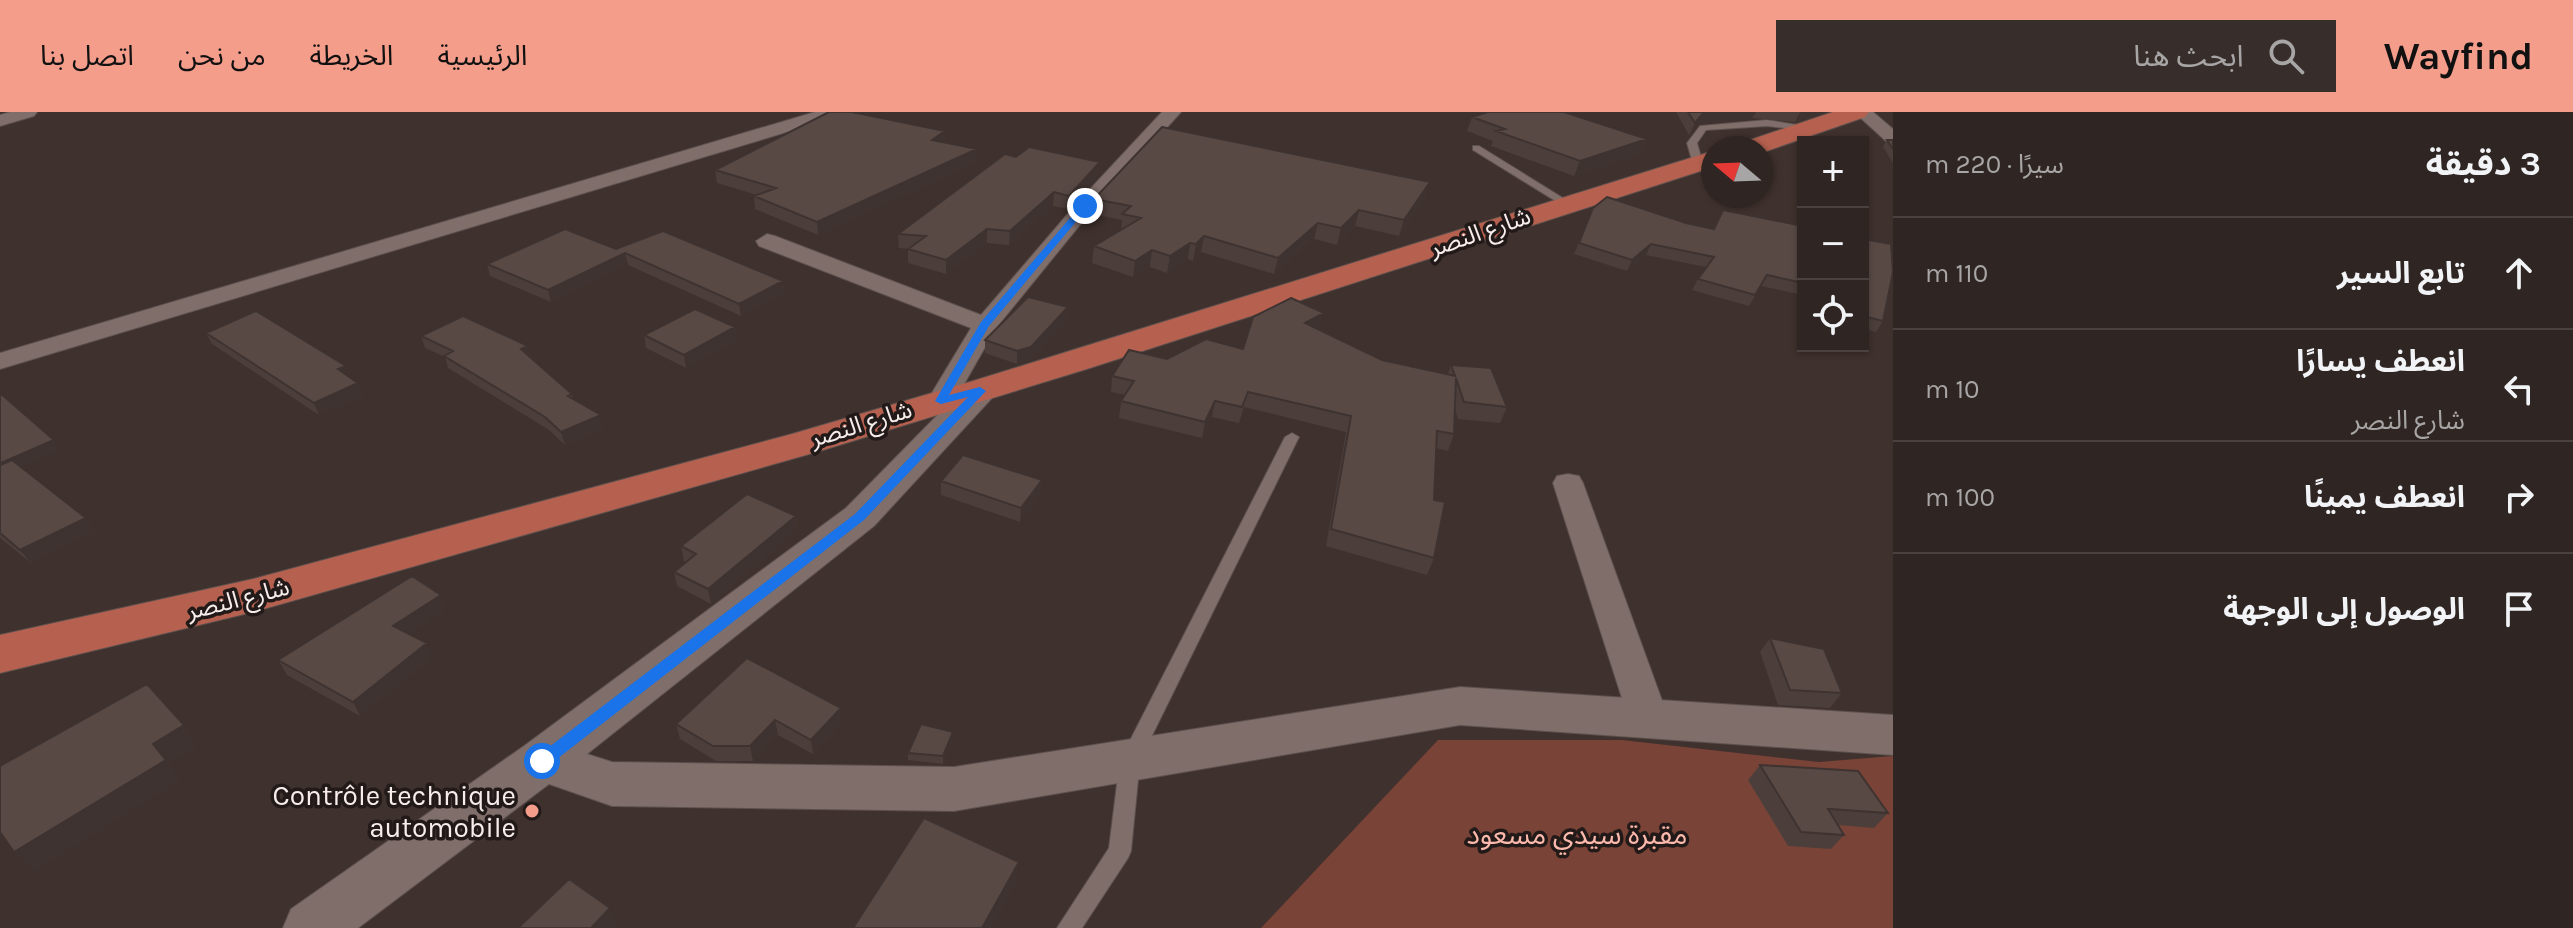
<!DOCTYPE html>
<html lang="ar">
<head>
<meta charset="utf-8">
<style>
  body { margin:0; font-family:Karla,"Noto Sans Arabic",sans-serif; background:#372d2a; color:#f1f3f6; direction:rtl }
  .controls { position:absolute; right:24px; top:24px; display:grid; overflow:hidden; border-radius:0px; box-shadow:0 2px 6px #0004 }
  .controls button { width:72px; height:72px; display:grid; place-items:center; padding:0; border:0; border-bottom:2px solid #4a4240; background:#2f2522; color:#f1f3f6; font:40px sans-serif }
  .compass { position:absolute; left:1701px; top:24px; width:72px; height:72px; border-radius:50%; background:#2f2522; box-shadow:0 2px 6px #0004; rotate:289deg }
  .stop { position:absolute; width:24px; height:24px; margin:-18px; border:6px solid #1a73e8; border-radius:50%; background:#fff }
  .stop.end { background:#1a73e8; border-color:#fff; box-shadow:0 2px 8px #0008 }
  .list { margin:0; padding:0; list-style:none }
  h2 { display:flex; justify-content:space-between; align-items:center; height:104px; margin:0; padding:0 32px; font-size:34px }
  h2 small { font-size:26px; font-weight:400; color:#a7a5a5 }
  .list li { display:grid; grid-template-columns:52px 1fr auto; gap:24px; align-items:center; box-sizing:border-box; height:112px; padding:0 32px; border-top:2px solid #4a4240 }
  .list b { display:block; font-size:30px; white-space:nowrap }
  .list p { margin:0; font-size:26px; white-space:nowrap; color:#a7a5a5 }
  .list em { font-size:26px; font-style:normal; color:#a7a5a5 }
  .icon { flex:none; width:44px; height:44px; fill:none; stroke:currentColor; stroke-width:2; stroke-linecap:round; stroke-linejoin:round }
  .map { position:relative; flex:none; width:1893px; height:816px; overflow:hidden; direction:ltr }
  header { display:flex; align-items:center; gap:48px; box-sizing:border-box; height:112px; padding:0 40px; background:#f49d8b; color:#111 }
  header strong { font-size:38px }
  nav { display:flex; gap:44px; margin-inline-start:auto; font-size:28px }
  .search { width:560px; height:72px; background:#372d2a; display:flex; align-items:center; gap:20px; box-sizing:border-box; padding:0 28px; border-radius:0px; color:#a7a5a5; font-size:30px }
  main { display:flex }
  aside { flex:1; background:#2f2522 }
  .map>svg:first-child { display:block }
  .green { fill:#7a4337 }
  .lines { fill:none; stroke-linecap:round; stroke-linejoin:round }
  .service-casing { stroke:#5c504d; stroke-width:2 }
  .minor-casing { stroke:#5c504d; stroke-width:2 }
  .tertiary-casing { stroke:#5c504d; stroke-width:2 }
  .primary-casing { stroke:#5c504d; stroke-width:2 }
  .service { fill:#7f6e6a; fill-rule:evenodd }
  .minor { fill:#7f6e6a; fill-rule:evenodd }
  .tertiary { fill:#7f6e6a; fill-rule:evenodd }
  .primary { fill:#b66150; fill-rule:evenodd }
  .wall { fill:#4c3f3b }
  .shaded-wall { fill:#3e3330 }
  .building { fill:#584945; stroke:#3e3330; stroke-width:2 }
  .route { fill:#1a73e8 }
  .poi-dot { fill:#f49d8b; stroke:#211a19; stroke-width:3 }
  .labels { text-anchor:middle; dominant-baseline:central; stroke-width:7; stroke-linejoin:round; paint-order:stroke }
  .street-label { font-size:24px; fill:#f7edeb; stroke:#211a19 }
  .near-poi-label { font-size:28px; fill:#f7edeb; stroke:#211a19; text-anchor:end }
  .near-park-label { font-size:28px; fill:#fdbaac; stroke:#211a19 }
</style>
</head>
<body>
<header>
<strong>Wayfind</strong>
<div class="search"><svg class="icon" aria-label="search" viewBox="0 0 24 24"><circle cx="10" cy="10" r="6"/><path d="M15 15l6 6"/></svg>ابحث هنا</div>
<nav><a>الرئيسية</a><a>الخريطة</a><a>من نحن</a><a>اتصل بنا</a></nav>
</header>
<main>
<aside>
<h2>3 دقيقة<small>سيرًا · 220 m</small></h2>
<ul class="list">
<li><svg class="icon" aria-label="ahead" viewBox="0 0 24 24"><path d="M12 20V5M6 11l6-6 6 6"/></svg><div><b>تابع السير</b></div><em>110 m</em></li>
<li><svg class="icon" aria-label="left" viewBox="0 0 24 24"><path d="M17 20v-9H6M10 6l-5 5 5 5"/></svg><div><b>انعطف يسارًا</b><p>شارع النصر</p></div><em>10 m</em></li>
<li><svg class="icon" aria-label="right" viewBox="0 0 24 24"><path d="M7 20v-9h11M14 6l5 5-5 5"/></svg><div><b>انعطف يمينًا</b></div><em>100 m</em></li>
<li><svg class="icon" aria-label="arrive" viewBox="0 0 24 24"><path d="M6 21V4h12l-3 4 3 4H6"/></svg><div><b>الوصول إلى الوجهة</b></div></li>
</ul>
</aside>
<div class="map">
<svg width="1893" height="816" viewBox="0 0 1893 816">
  <rect width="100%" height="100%" fill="#3f312d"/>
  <path class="green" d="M1438 628H1622L1819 650 1893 644V816H1261Z"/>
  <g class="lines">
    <defs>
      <path id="service" d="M1767 8 1816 16 1812 19 1767 14 1706 18 1697 31 1703 52 1698 55 1693 52 1687 31 1700 14Z
        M1473 34H1479L1571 91 1562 93 1473 38Z
        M1292 321 1299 325 1140 648 1131 739 1128 746 1082 816H1057L1109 736 1120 648 1285 325Z"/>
      <path id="minor" d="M10 0H37L34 4 0 14V3Z
        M815 0H843L840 4 0 257V241Z
        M1162 0H1181L1092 98 996 216 951 295 941 297 931 295 927 289 971 216 759 134 756 129 767 122 775 124 981 203 1078 90Z
        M1854 0H1873L1893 17V31L1887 30Z
        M1568 362 1579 364 1583 371 1668 605 1662 616 1648 620 1634 616 1628 605 1553 371 1557 364Z"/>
      <path id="tertiary" d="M980 269 992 272 997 279 992 286 874 414 587 642 612 650 954 655 1460 575 1893 603V643L1460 613 954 699 612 694 549 672 358 816H283L291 797 524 634 846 396 968 272Z"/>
      <path id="primary" d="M1833 0H1869L1865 5 1761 41V36H1737L1741 31Z
        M1713 39V55L1090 256 820 339 253 500 0 561V523L253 467 792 322 973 269Z"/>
    </defs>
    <use href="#service" class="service-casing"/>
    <use href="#minor" class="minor-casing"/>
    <use href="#tertiary" class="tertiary-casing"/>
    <use href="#primary" class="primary-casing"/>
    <use href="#service" class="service"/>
    <use href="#minor" class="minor"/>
    <use href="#tertiary" class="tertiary"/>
    <use href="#primary" class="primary"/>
  </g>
  <path class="wall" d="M1676 0H1827L1795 10 1752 6 1700 11 1689 23Z
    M1472 5 1647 27 1641 42 1574 64 1491 34 1493 29 1467 19Z
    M945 19V30L977 37V50L818 123 755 97 754 84 757 83 717 71 715 58Z
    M1887 28H1893V51L1883 35Z
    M1099 63 1068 97 1053 94 1009 133 987 131 946 162 908 151V137L899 136 898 122Z
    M1426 85 1399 124 1355 114 1337 133 1314 127 1274 162 1201 140 1193 149 1188 147 1167 161 1150 155 1133 165 1092 151 1094 134 1121 118 1122 108 1092 102 1094 87Z
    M1593 96 1714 117 1803 114V183L1761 174 1749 194 1692 178 1698 167 1706 155 1646 143 1627 159 1574 142Z
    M1863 127 1883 209 1876 220 1863 217Z
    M616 137 783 169 784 182 741 204 628 153 551 190 490 164 487 152Z
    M1068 195 1067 208 1030 248 1017 252 985 241V228Z
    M735 215 737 228 686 256 646 236 644 223Z
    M1320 216 1318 218 1382 248 1448 262 1451 253 1507 295 1500 311 1458 307 1455 297 1454 322 1448 339 1436 336 1434 388V446L1427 463 1326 434 1346 320 1244 295 1239 311 1212 305 1202 326 1119 306 1121 289 1125 283 1111 280 1112 264 1167 247 1243 237Z
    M206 221 346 254 351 266 364 283 319 303 212 232Z
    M421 224 528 234 532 246 572 282 573 287 604 316 565 333 549 318 448 256 445 245 425 236Z
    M0 281 61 338 21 355 86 406 95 419 31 451 0 426Z
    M1042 368 1040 382 1020 410 941 383V369Z
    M796 404 797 418 711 492 677 474 674 460 686 450 684 449 681 434Z
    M447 497 409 522 433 545 360 604 287 563 278 548Z
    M1770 526 1842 581 1830 596 1778 593 1760 540Z
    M747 546 843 610 813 642 778 623 753 649H716L680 627 676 612Z
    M953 620V628L943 652 908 648V641Z
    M1760 653 1888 701 1874 716 1838 713 1844 723 1831 737 1788 734 1748 668Z"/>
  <path class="shaded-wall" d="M1704 0H1756L1752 6 1700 11 1689 23 1695 11Z
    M1800 0H1827L1795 10Z
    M945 19V31L932 28Z
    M1647 27 1641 42 1574 64 1580 49Z
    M977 37V50L818 123 817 110Z
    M1100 50 1099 63 1068 97 1069 84Z
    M1430 70 1426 85 1399 124 1404 108Z
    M1054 80 1053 94 1009 133 1010 119Z
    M1359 98 1355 114 1337 133 1341 116Z
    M1318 111 1314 127 1274 162 1278 146Z
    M987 117V131L946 162V148Z
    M1204 124 1201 140 1193 149 1196 132Z
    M1190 131 1188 147 1167 161 1170 144Z
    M1651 132 1646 143 1627 159 1632 148Z
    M1152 138 1150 155 1133 165 1135 149Z
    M625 141 628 153 551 190 548 178Z
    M783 169 784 182 741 204 739 192Z
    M1068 195 1067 208 1030 248 1017 252V239Z
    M1324 201 1320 216 1301 226 1305 211Z
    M735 215 737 228 686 256 684 243Z
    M528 234 532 246 521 237Z
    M346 254 351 266 338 257Z
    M358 271 364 283 319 303 314 291Z
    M1215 289 1212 305 1202 326 1205 310Z
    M601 303 604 316 565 333 561 320Z
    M54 328 61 338 9 361 1 351Z
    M1042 368 1040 382 1020 410 1021 396Z
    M796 404 797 418 711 492 708 477Z
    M86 406 95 419 31 451 20 438Z
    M441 483 447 497 400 528 393 514Z
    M427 531 433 545 360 604 353 590Z
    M841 596 843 610 813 642 811 628Z
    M775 608 778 623 753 649 750 634Z
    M184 613 199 634 169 652 182 668 34 760 14 740 153 632Z
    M953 620V628L943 652V644Z
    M1019 750 1017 770 992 816H982Z
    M610 796 618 816H591Z"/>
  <path class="building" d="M829 0H852L945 19 932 28 977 37 817 110 754 84 776 76 715 58Z
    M1488 0H1564L1647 27 1580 49 1496 19 1505 17 1472 5Z
    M1688 0H1704L1695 11Z
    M1162 15 1430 70 1404 108 1359 98 1341 116 1318 111 1278 146 1204 124 1196 132 1190 131 1170 144 1152 138 1135 149 1094 134 1141 106 1122 102 1131 94 1094 87Z
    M1887 28H1893V37Z
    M1029 35 1100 50 1069 84 1054 80 1010 119 987 117 946 148 908 137 926 124 898 122 1005 42 1016 45Z
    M1607 85 1686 111 1714 117 1723 98 1803 114V171L1767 163 1755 183 1698 167 1714 145 1651 132 1632 148 1579 131 1593 96Z
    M565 117 616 137 663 119 783 169 739 192 625 141 548 178 487 152Z
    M1863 127 1891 132 1893 160 1883 209 1863 204Z
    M1028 185 1068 195 1031 235 1017 239 985 228Z
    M1291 186 1324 201 1305 211 1382 248 1455 264 1451 253 1491 256 1507 295 1464 290 1456 266 1454 322 1437 319 1434 388 1445 390 1434 446 1331 417 1351 304 1248 280 1242 295 1215 289 1205 310 1121 289 1134 269 1112 264 1129 238 1167 247 1206 227 1243 237 1253 205Z
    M695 197 735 215 684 243 644 223Z
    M256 199 346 254 338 257 358 271 314 291 206 221Z
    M463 204 528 234 521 237 572 282 568 284 601 303 561 320 545 305 444 244 453 239 421 224Z
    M0 281 54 328 1 351 0 350Z
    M963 343 1042 368 1021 396 941 369Z
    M12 348 86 406 20 438 0 421V353Z
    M747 382 796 404 708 477 674 460 696 442 681 434Z
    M412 464 441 483 393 514 427 531 353 590 278 548Z
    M1770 526 1824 537 1842 581 1790 578Z
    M747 546 841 596 811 628 775 608 750 634H713L676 612Z
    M147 572 184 613 153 632 166 648 14 740 0 720V654Z
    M921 612 953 620 943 644 908 641Z
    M1760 653 1858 659 1888 701 1828 697 1844 723 1801 720Z
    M924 706 1019 750 982 816H853Z
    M569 767 610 796 591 816H518Z"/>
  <path class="route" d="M1082 92 1089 94 989 214 949 283 980 275 986 279 864 408 548 654H536L534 649 536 645 855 402 968 285 941 292 935 289 981 210Z"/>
  <circle class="poi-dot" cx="532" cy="699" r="8"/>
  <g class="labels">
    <g class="street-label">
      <text transform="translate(1480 120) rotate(-19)">شارع النصر</text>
      <text transform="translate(861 312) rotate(-17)">شارع النصر</text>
      <text transform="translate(238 487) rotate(-14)">شارع النصر</text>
    </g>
    <g class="near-poi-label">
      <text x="516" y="683">Contrôle technique<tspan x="516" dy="32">automobile</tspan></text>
    </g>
    <g class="near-park-label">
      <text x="1577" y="722">مقبرة سيدي مسعود</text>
    </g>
  </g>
</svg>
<div class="controls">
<button>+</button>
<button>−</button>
<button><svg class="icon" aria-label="locate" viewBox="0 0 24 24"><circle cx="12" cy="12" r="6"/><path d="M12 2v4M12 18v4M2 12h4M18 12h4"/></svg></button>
</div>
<svg class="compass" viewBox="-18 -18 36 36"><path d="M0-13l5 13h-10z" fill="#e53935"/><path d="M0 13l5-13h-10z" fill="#a7a5a5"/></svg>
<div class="stop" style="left:542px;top:649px"></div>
<div class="stop end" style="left:1085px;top:94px"></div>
</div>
</main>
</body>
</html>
